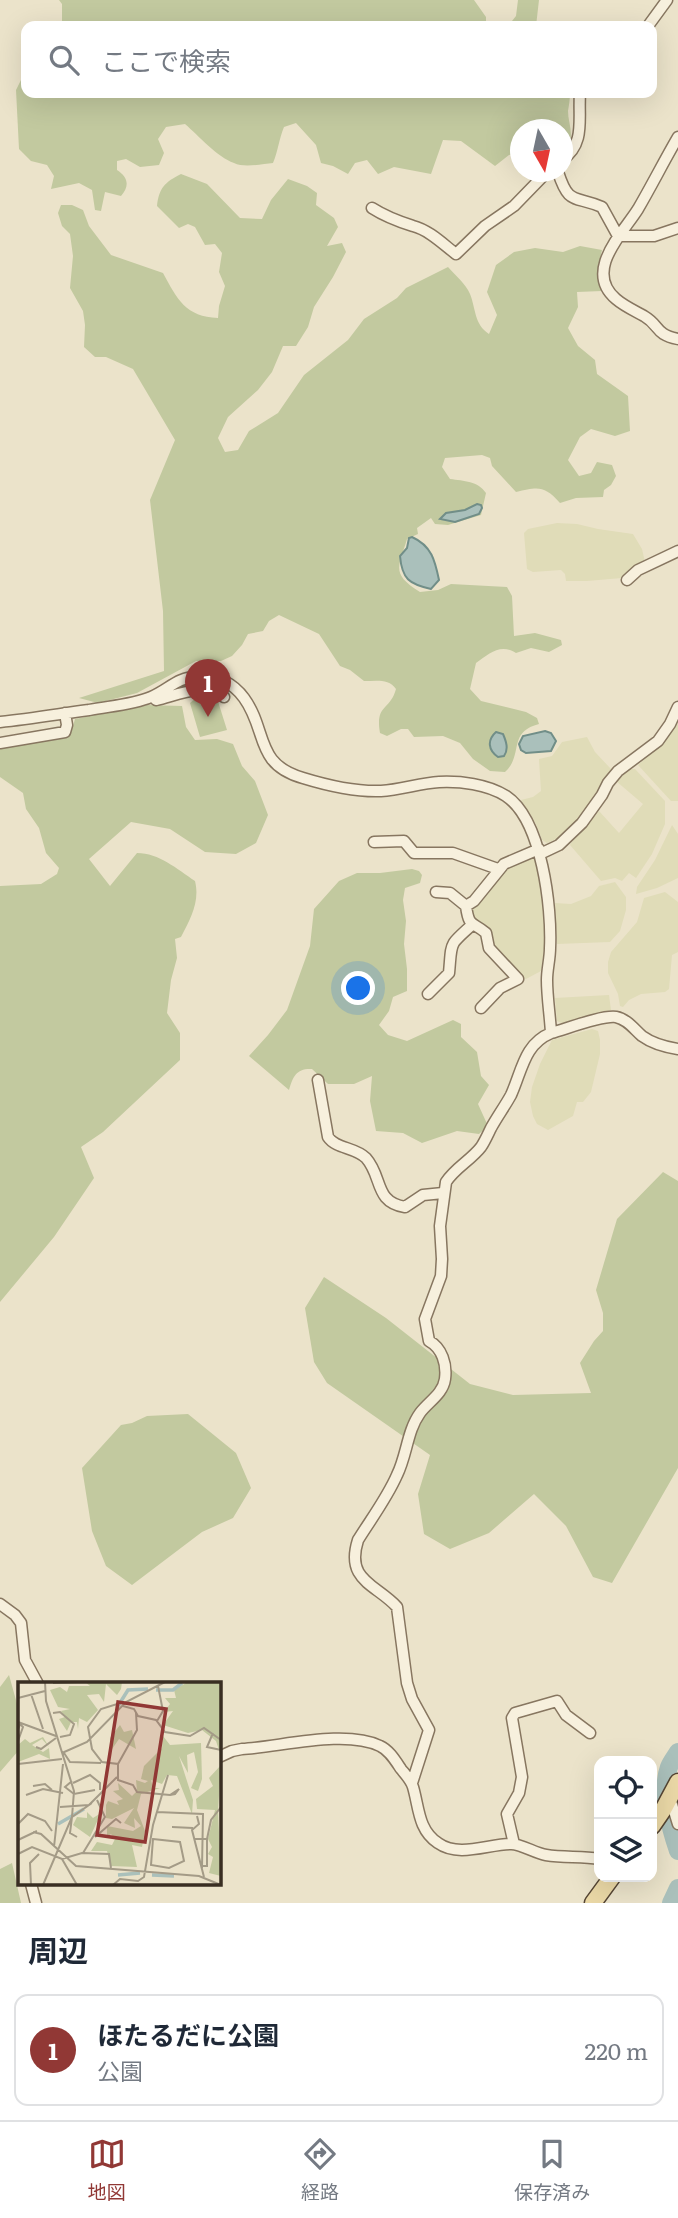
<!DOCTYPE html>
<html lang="ja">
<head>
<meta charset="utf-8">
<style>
  body { margin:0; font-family:Literata,"Noto Sans JP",serif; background:#f2f2f3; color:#1f2937 }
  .controls { position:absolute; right:21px; bottom:21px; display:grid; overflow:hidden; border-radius:14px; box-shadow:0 7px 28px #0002 }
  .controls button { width:63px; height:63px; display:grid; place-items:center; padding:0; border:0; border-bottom:2px solid #e0e1e3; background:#fff; color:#1f2937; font:35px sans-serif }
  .compass { position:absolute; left:510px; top:119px; width:63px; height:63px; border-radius:50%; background:#fff; box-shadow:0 7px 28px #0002; rotate:171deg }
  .you { position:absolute; left:359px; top:989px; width:24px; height:24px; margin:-18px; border:5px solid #fff; border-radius:50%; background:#1a73e8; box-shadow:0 0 0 10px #1a73e833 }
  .badge { display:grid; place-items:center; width:46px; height:46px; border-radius:50%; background:#913835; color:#fff; font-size:23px; font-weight:700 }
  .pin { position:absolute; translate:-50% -58px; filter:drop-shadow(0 2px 4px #0008) }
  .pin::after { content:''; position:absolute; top:37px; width:24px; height:21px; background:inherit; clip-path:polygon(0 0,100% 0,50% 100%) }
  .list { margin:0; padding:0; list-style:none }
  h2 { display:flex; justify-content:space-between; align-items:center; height:91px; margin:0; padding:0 28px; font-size:30px }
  h2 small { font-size:23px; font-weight:400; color:#747a83 }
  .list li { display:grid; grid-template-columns:46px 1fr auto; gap:21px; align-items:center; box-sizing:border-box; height:112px; margin:0 14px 14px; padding:0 14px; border:2px solid #e0e1e3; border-radius:14px }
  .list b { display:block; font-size:26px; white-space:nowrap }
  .list p { margin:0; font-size:23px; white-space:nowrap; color:#747a83 }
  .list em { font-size:23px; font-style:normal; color:#747a83 }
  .icon { flex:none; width:38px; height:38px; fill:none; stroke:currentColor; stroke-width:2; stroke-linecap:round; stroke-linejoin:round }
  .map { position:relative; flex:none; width:678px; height:1903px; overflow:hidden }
  .search { position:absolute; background:#fff; box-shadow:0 7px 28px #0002; left:21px; right:21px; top:21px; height:77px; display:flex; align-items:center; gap:18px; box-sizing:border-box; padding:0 24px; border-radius:14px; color:#747a83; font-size:26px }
  .sheet { height:217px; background:#fff }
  nav { display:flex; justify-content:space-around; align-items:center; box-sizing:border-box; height:98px; border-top:2px solid #e0e1e3; background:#fff; font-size:19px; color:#747a83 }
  nav a { display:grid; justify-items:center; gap:4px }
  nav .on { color:#913835 }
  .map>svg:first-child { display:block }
  .farmland { fill:#e0dcb8 }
  .green { fill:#c2c99f }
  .water { fill:#aac0bb; stroke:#718e88; stroke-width:2 }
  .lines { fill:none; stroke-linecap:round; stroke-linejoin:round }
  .river { stroke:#aac0bb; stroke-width:18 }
  .minor-casing { stroke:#877660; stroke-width:13 }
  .primary-casing { stroke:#554533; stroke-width:19 }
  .minor { stroke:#f7f0dd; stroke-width:10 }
  .primary { stroke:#ead8a6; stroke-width:16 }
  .inset-river { fill:none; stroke:#aac0bb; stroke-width:3.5 }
  .inset-road { fill:none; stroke:#a49b87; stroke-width:2 }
  .view { fill:#913835; fill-opacity:0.15; stroke:#913835; stroke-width:3.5 }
  .inset-edge { fill:none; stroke:#392e22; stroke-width:3.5 }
</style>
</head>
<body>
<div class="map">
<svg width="678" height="1903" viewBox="0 0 678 1903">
  <rect width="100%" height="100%" fill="#ebe3ca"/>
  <path class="farmland" d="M557 523 577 524 598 529 633 534 642 549 645 562 622 578 587 581H566L565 574 561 570 533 572 527 569 524 533 528 529Z
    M678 723V801H671L638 765 665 741Z
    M587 737 595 752 611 769 581 816 561 837 547 843 542 840 536 824 521 800 533 797 541 791 539 759 552 756 562 742Z
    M630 769H635L665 801V824L652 854 636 878 629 873 622 881 615 878 601 881 570 845 571 843 599 811 619 833 643 804 616 781Z
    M672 825 678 834V878L657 888 636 894 637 887 655 860Z
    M533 855 538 866 546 934 541 971 526 979 519 977 493 952 473 920 470 908 495 883 504 868Z
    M615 882 626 897V910L620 931 610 942 557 944 555 903 571 904 591 896 599 886Z
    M665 892 678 902V952L672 955 669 989 665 992 641 994 629 1000 623 1007 620 1006 618 994 608 973V962L611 952 637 922 644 898Z
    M609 995 611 1010 564 1024 557 1021 555 998Z
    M592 1029 598 1031 600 1040V1054L591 1092 583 1102H577L573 1116 548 1130 537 1124 533 1116 530 1102 532 1087 540 1064 552 1040Z"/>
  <path class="green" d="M59 0H474L486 17V26H62V4Z
    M518 0H539L536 26H508L516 16Z
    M26 70V93H570C570 99 569 105 568 111 568 124 577 140 563 149L562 130H520V153L509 155 495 166 461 141 443 140 431 174 394 167 378 174 367 160 355 163 348 174 333 166 321 163 316 145 296 123 284 127C279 139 278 151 273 163 262 164 244 168 234 163 217 157 199 136 185 124L166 127 158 139 164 153 159 165 140 167 126 159 117 161V170C128 177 130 186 121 196L105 192 101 211 95 210 92 190 79 183 51 189 54 176 47 165 31 161 19 149 16 90Z
    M181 174 207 184 240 218 262 219 271 200 288 179 307 186 317 193 316 205 334 218 338 227 327 246 342 243 346 252 333 277 314 307 308 327 296 346H283L272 372 258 390 228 417 218 438 225 452 238 450 249 431 278 413 304 375 348 340 364 319 397 298 406 288 448 267C455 275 466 284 470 294 476 309 474 324 489 334L497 315 487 292 496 265 514 252 535 248 563 252 580 246 602 250 598 267 602 291 577 292 578 307 568 328 578 346 595 360 597 374 628 396 630 431 615 436 591 429 580 437 568 460 579 476 591 473 597 462 612 465 616 476 611 485 604 490 603 497 576 498 560 503C544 485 538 487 516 492L492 466 490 458 482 455 445 458 442 467 450 479C464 481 478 481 486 493L481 515 448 525 435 524 431 518 417 528 418 534 407 539C399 567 390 573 420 592L438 590 451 584 507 587 512 596 514 636 535 633 561 640 562 645 549 652 531 648 516 653C500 643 489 654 476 663L470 689 481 701 526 712 537 718 539 724C507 732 524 755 505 772L490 771 473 759 460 743 443 736 414 737 408 729H401L387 736 380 733C375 704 390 711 396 689 389 678 375 681 364 681L350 670 340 666 319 634 279 615 269 621 263 631 248 634 242 645 232 656 221 661H196L137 693 98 703 79 698 164 671 163 611 150 500 175 440 133 369 106 357H95L84 347 85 325 83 311 70 288 73 256 70 234 62 226 58 213 61 205H72L83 210 89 226 111 255 163 273C177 299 186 317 218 318L219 306 225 286 219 272 222 253 215 244 205 245 195 227 188 224 179 228 157 206C159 188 165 182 181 174Z
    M208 693 216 695 227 730 200 737 190 703 197 697Z
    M147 705 182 706 186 727 195 740 217 739 233 744 242 766 255 781 268 815 256 843 236 854 205 852 170 829 131 822 89 859 110 886 137 853C159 853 177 869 195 881 200 901 191 918 181 937L175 939 177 958 171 980 167 1013 180 1033V1060L103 1132 81 1147 94 1178 54 1237 0 1302V886L41 884 57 874 59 868 46 853 39 828 26 809 23 793 0 777V747L67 738 73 726 75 719Z
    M412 869 419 871 422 875 420 883 405 888 403 900 406 921 404 944 407 969V991L393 997 389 1011 379 1025 388 1035 407 1041 453 1020 461 1024V1037L477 1052 481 1076 489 1085 478 1104 488 1126 479 1134 457 1131 422 1143 403 1133 376 1131 370 1101 372 1076 354 1084H328L312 1069C297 1068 293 1076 289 1090L249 1056 268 1035 287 1010 310 946 314 909 339 881 357 873H380Z
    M663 1172 678 1181V1468L612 1583 593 1577 566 1526 534 1494 489 1533 450 1549 424 1534 418 1494 430 1455 327 1383 314 1362 305 1308 324 1277 386 1318 470 1384 513 1395 591 1393 580 1363 594 1341 603 1331V1313L596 1290 617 1219Z
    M188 1414 236 1453 251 1488 233 1518 202 1532 132 1585 106 1566 92 1531 82 1468 121 1425 132 1423 147 1416Z
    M9 1675 19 1711V1750L0 1772V1687Z
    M12 1863 21 1903H0V1869Z"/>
  <path class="water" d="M477 504 481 505 482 508 479 514 455 522 440 519 446 513 465 510Z
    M412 537C432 546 435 561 439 580L431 589C409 584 402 579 400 556L407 548 409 538Z
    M545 731 551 733 556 741 551 751 526 753 521 750 519 744 523 736Z
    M496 732 503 734C506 741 509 749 504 756L498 757C488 750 487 740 496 732Z"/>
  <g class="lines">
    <path class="river" d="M678 1752C675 1757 671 1762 669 1767 660 1793 670 1827 678 1851
      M671 1903 678 1888"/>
    <defs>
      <path id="minor" d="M648 26 667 0
        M678 137C664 161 652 185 638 209 623 233 583 271 616 299 624 306 635 311 644 316 661 326 654 334 678 339
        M562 160C586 144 578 118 580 93
        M558 172C569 206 574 195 602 207L618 236H654L678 228
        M372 208C386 217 397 221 413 226 429 230 443 244 456 254L485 226 514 206 547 172
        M627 580 638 570 678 551
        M153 697 156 700C178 695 204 682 224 697
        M0 722C30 719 59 714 89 710 109 706 132 705 151 697 170 689 175 678 199 676 216 674 234 684 244 698 268 731 254 764 303 778 329 786 355 792 381 791 401 790 420 783 439 782 460 781 487 784 506 796 542 820 552 908 550 948 550 959 547 969 547 980 547 997 550 1015 551 1033 566 1029 602 1015 616 1017 627 1019 634 1029 642 1036 653 1044 665 1047 678 1049
        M0 743 65 732 67 725 65 713
        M374 842 404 841 414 853H453L498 869
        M540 854 559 845 582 823 602 795 608 783 618 771 658 741 670 724 678 707
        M436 892 450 893 466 906
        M428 994 449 973C452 942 448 946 472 925
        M481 1008 500 988 518 979 489 948 486 933C472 921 469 928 466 906L474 901 504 864 539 849
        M318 1080 328 1137C336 1149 355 1147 366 1158 383 1177 374 1202 405 1207L423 1195 443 1193
        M0 1604 15 1615 21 1623 25 1660 38 1684
        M219 1757 232 1751 242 1749C280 1747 345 1729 380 1746 389 1750 395 1760 401 1769 405 1774 411 1780 413 1787 419 1807 418 1830 438 1843 459 1858 488 1844 511 1844 521 1844 535 1853 546 1855 564 1858 582 1856 599 1859
        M412 1783 429 1730 412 1699 407 1683 397 1607C376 1584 345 1581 358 1540 371 1519 387 1498 397 1475 407 1455 407 1431 420 1413 428 1402 443 1394 445 1379 447 1364 442 1348 429 1341L425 1319 441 1276 442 1259 440 1226 446 1182C455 1168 471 1160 481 1147 485 1141 488 1134 491 1128 497 1117 505 1106 511 1095 522 1071 524 1044 551 1033
        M670 1798 678 1824
        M514 1844 507 1814 519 1793 522 1777 512 1718 515 1713 557 1701 566 1715 590 1733
        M31 1884 36 1903"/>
      <path id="primary" d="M652 1826 663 1810 678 1782
        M593 1903 612 1877"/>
    </defs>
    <use href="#minor" class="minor-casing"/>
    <use href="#primary" class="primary-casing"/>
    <use href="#minor" class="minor"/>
    <use href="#primary" class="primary"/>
  </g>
  <g transform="translate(18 1682)">
    <rect width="203" height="203" fill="#ebe3ca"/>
    <path d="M67 0H104L103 7 99 13 88 2 86 20 81 12 69 13 80 28 69 40 61 36 60 47 59 40H53L49 49 41 37 47 35 43 29 52 27 40 25 32 8 42 5 49 10 51 4H72ZM203 0V74L198 59 184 48 170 51 145 43 155 29 146 30 152 22 147 16H158L156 8 168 1ZM102 43 106 50 114 48 118 67 101 57 92 70V56ZM145 54 152 63 183 61 184 97 180 109 173 106 180 90 176 70 169 73 170 91 161 74 175 118 174 132 159 94 149 93 144 102 133 98 135 106H142L123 112 119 128 127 149 124 165 114 163 119 185 93 184 89 169H73L79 160 94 163 97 157 93 152 89 155V144L115 149 123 144 116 136 117 146 106 141 116 126 94 137 88 136V123L90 119 101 123 99 119 105 117 95 109 101 108 100 101 114 114 119 109 118 98 127 101 130 99 123 97 126 84 144 66ZM25 55 31 65 24 57 14 63 25 70 31 66 32 77 21 72 0 80V63L7 57 12 61ZM203 83 200 129 203 194 191 191 195 175 190 172 194 165 190 157 197 128 179 127 178 117 195 104 191 96ZM69 130 75 136 83 131 72 155 55 143 59 135 69 136Z" fill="#c2c99f"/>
    <path class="inset-river" d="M138 8H155L164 1M100 24 110 8 130 7M40 142 66 127M100 193 122 191M134 193 156 194"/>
    <path class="inset-road" d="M35 1 60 0M13 12 25 47M0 16 27 9M105 24 116 27 120 34 138 38 147 50 172 54 186 46 203 58M100 27 99 22 83 27 70 45 74 67 84 80 100 82V98L115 103 119 110 152 113 161 107 157 112 152 113M35 31 42 30 56 42 52 53 42 55M139 39 145 29 140 4M0 40 38 54M0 48 2 42 5 45 0 59M195 51 189 65 203 68M18 65 23 67 38 56M44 71 69 60 108 20 147 0M46 71 52 80 83 81M0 82 44 77M100 82 119 48 118 31M54 99 47 105 56 112 77 108M55 101 72 93 82 101V108M15 104 27 102 34 108M8 113 25 107 45 111M71 123 99 95M42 125 71 123 54 135 52 151 59 155M139 130 185 132 184 186M179 134 181 142 174 148 186 195M0 142 10 132 27 139 34 149M154 145 175 146M15 150 23 152 58 184 181 194 203 203M77 155 98 137 103 141M135 157 162 160 166 179 151 186 133 183ZM177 157H189V184H184M189 157 193 138 203 125M0 158 19 149M36 165 45 82M65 171 87 135 79 118M0 172 14 165 44 177 64 171 91 172 93 186M44 177 59 203M13 203 12 181 21 172M25 203 54 135 56 109 28 19 27 0M95 203 102 197 120 199 126 195 135 143 150 93"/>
    <path class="view" d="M100 20 148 27 127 160 79 153Z"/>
    <rect width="203" height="203" class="inset-edge"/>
  </g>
</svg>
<div class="controls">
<button><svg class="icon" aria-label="locate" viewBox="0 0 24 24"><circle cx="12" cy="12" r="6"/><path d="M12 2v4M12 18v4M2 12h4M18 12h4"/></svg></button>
<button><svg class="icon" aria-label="layers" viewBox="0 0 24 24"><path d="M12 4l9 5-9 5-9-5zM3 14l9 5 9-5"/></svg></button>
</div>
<svg class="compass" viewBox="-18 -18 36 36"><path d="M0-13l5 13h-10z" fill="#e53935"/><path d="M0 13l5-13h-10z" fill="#747a83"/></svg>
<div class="you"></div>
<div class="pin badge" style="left:208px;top:717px">1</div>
<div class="search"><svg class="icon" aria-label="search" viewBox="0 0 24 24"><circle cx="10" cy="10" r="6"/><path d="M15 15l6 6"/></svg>ここで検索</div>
</div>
<section class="sheet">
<h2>周辺<small></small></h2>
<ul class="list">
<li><span class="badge">1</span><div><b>ほたるだに公園</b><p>公園</p></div><em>220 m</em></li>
</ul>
</section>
<nav>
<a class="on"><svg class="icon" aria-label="map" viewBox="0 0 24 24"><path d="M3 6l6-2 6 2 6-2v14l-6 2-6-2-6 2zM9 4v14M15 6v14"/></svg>地図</a>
<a><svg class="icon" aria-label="directions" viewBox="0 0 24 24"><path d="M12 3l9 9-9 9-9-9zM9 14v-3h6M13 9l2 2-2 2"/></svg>経路</a>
<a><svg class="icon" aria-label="saved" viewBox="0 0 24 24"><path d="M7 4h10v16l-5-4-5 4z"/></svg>保存済み</a>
</nav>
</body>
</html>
